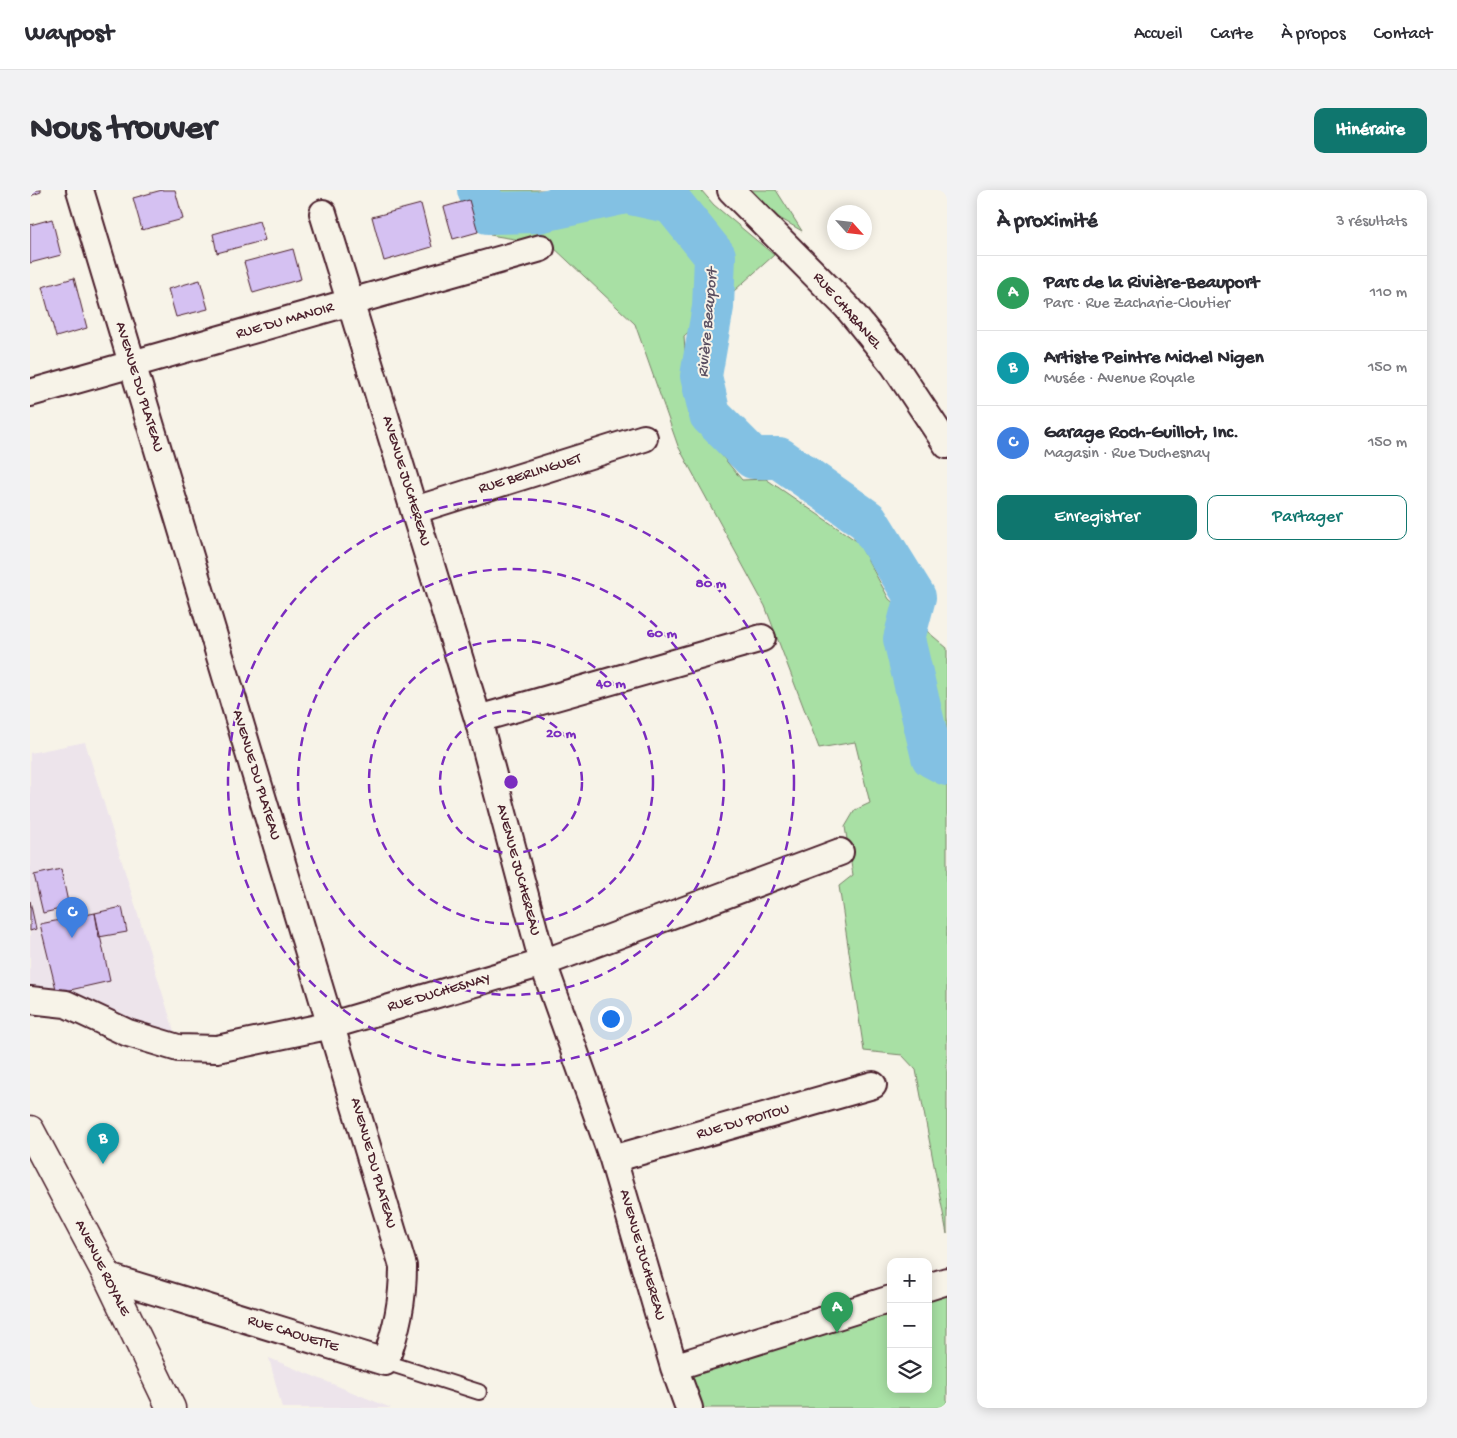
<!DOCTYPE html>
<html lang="fr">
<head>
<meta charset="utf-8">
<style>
  body { margin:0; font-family:"Gochi Hand",sans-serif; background:#f2f2f3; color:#2b2b33 }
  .controls { position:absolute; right:15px; bottom:15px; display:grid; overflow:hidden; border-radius:10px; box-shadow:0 2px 12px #0003 }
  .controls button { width:45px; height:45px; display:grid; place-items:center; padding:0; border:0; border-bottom:1px solid #e1e1e2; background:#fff; color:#2b2b33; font:25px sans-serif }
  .compass { position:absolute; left:797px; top:15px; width:45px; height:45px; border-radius:50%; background:#fff; box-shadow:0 2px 12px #0003; rotate:117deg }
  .you { position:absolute; left:580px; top:828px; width:18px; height:18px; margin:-12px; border:4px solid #fff; border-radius:50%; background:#1a73e8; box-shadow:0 0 0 8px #1a73e833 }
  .badge { display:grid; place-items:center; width:32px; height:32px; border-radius:50%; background:#0f766e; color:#fff; font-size:16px; font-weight:700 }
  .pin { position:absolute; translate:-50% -41px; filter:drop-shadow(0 1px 2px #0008) }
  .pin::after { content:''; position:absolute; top:26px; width:18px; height:15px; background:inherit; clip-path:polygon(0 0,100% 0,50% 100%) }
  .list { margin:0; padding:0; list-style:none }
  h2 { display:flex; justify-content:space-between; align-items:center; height:65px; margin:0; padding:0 20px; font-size:21px }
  h2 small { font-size:16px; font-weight:400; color:#7c7c81 }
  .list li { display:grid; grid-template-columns:32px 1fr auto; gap:15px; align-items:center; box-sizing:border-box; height:75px; padding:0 20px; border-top:1px solid #e1e1e2 }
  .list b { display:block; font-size:19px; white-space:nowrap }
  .list p { margin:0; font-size:16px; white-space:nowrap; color:#7c7c81 }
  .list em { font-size:16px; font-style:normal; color:#7c7c81 }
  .actions { display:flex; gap:10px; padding:15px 20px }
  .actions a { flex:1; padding:11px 0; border:1px solid #0f766e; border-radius:10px; text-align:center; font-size:18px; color:#0f766e }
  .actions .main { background:#0f766e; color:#fff }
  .icon { flex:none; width:28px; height:28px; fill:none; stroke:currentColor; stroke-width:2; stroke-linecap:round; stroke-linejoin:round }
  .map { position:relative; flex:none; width:917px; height:1218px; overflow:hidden; border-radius:10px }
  header { display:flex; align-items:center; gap:30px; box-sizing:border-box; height:70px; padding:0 25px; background:#fff; border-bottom:1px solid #e1e1e2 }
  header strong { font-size:24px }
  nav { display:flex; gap:28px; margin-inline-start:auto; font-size:18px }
  .intro { display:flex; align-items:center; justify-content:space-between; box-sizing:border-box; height:120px; padding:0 30px }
  h1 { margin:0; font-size:35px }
  .button { padding:12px 22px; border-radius:10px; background:#0f766e; color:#fff; font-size:18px; font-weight:700 }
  main { display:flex; gap:30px; padding:0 30px }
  aside { flex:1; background:#fff; border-radius:10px; box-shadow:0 2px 12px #0003 }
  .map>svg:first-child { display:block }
  .built { fill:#ede4eb }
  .green { fill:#a8e0a4; stroke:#798068 }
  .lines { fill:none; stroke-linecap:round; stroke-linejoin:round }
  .river { stroke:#83c1e3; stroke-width:42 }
  .building { fill:#d5c1f2; stroke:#4a1f2b }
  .service-casing { stroke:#4a1f2b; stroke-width:18 }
  .minor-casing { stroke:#4a1f2b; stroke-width:30 }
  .secondary-casing { stroke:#4a1f2b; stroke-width:31 }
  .service { stroke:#f7f3e8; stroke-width:14 }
  .minor { stroke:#f7f3e8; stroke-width:26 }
  .secondary { stroke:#f7f3e8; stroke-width:28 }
  .ring { fill:none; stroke:#7b2cbf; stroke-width:2.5; stroke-dasharray:9 6 }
  .labels { text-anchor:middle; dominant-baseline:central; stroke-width:4; stroke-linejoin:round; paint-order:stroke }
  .street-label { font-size:15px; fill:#4a1f2b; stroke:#f7f3e8 }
  .water-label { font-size:16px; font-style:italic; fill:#5b5062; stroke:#f7f3e8 }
  .centre { fill:#7b2cbf; stroke:#f7f3e8; stroke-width:2.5 }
  .ring-label { font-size:15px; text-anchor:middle; font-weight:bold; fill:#7b2cbf; stroke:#f7f3e8; stroke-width:4; stroke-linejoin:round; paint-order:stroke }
</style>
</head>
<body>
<header>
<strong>Waypost</strong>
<nav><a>Accueil</a><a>Carte</a><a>À propos</a><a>Contact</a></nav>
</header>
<div class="intro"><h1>Nous trouver</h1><a class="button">Itinéraire</a></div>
<main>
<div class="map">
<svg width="917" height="1218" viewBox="0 0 917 1218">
  <rect width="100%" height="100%" fill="#f7f3e8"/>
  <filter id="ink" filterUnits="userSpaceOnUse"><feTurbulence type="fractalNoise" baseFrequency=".02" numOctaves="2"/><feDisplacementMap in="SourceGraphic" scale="10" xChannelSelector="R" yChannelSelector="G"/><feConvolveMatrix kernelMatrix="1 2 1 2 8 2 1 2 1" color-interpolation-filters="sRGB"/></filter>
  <g filter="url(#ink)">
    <path class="built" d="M55 552 145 844 0 804V563Z
      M239 1168 361 1218H252Z"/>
    <path class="green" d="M435 0H671L684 15 744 65 654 146 659 226 712 290 736 289 828 352 859 409 917 458V1044L886 880 872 865 834 861 809 696 823 685 815 637 825 620 840 613 825 552 789 558 735 416 648 256 605 134 521 55 460 45 441 5Z
      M701 0H746L772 41Z
      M917 1091V1218H659L644 1177 861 1109V1199H898V1097Z"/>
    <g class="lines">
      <path class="river" d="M448 0 458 23 508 22 596 3 642 13 685 66 683 117 671 186 680 225 723 268H749L838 331 885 407 874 449 902 567 917 575"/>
    </g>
    <path class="building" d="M0 0H11V2L0 6Z
      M132 0H145L153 29 112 40 103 8Z
      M439 10 448 42 423 49 414 17Z
      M391 14 402 57 354 71 342 27Z
      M22 29 31 65 0 73V35Z
      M229 31 235 50 187 63 183 44Z
      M263 59 271 89 223 103 214 72Z
      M44 88 57 138 26 147 12 97Z
      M170 90 178 119 146 127 138 99Z
      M31 679 39 717 13 723 4 685Z
      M0 711 6 739 0 741Z
      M92 717 97 742 69 747 65 723Z
      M65 723 80 791 27 803 10 734Z"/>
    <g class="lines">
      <defs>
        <path id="service" d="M355 1172 449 1202"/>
        <path id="minor" d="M50 0 373 1076C373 1111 367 1139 355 1172L78 1087
          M701 0 817 117 864 175 917 255
          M293 23 448 529 513 773 583 969 644 1177 659 1218
          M0 203 511 58
          M385 320 614 248
          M448 529 732 448
          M0 810 36 814 98 843 148 858 187 859 302 835 513 773 810 662
          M583 969 843 895
          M898 1097 917 1091
          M644 1177 861 1109"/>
        <path id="secondary" d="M0 940 78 1087 141 1218"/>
      </defs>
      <use href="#service" class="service-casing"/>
      <use href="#minor" class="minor-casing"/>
      <use href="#secondary" class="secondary-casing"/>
      <use href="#service" class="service"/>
      <use href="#minor" class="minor"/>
      <use href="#secondary" class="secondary"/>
    </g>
  </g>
  <g class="ring">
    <circle cx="481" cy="592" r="71"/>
    <circle cx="481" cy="592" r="142"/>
    <circle cx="481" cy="592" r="213"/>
    <circle cx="481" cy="592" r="283"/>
  </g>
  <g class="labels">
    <g class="street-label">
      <text transform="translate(817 121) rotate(49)">RUE CHABANEL</text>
      <text transform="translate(255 131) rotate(-16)">RUE DU MANOIR</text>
      <text transform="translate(109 197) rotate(73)">AVENUE DU PLATEAU</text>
      <text transform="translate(500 284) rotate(-17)">RUE BERLINGUET</text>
      <text transform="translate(376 291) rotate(73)">AVENUE JUCHEREAU</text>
      <text transform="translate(226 585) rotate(73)">AVENUE DU PLATEAU</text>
      <text transform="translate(488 680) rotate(75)">AVENUE JUCHEREAU</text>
      <text transform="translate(409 803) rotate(-16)">RUE DUCHESNAY</text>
      <text transform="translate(713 932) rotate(-16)">RUE DU POITOU</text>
      <text transform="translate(343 973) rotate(74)">AVENUE DU PLATEAU</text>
      <text transform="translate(612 1065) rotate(74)">AVENUE JUCHEREAU</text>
      <text transform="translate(72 1078) rotate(63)">AVENUE ROYALE</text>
      <text transform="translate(263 1144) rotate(17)">RUE CAOUETTE</text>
    </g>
    <g class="water-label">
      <text transform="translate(679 133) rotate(-85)">Rivière Beauport</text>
    </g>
  </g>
  <circle cx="481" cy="592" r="8" class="centre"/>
  <g class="ring-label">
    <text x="681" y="397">80 m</text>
    <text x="632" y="447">60 m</text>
    <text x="581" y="497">40 m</text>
    <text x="531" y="547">20 m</text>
  </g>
</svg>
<div class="controls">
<button>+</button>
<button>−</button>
<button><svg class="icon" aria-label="layers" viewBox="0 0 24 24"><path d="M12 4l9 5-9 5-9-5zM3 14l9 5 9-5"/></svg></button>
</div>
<svg class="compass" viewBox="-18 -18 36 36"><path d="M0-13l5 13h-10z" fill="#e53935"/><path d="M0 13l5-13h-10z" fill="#7c7c81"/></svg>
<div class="you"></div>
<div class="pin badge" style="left:807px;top:1143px;background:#2e9e5b">A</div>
<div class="pin badge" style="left:73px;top:974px;background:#0f9aa8">B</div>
<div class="pin badge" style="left:42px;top:748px;background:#3f7fe0">C</div>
</div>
<aside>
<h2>À proximité<small>3 résultats</small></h2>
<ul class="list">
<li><span class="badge" style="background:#2e9e5b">A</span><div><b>Parc de la Rivière-Beauport</b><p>Parc · Rue Zacharie-Cloutier</p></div><em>110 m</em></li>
<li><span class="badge" style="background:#0f9aa8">B</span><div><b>Artiste Peintre Michel Nigen</b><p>Musée · Avenue Royale</p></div><em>150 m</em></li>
<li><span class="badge" style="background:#3f7fe0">C</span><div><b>Garage Roch-Guillot, Inc.</b><p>Magasin · Rue Duchesnay</p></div><em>150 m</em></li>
</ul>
<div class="actions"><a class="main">Enregistrer</a><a>Partager</a></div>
</aside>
</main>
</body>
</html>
